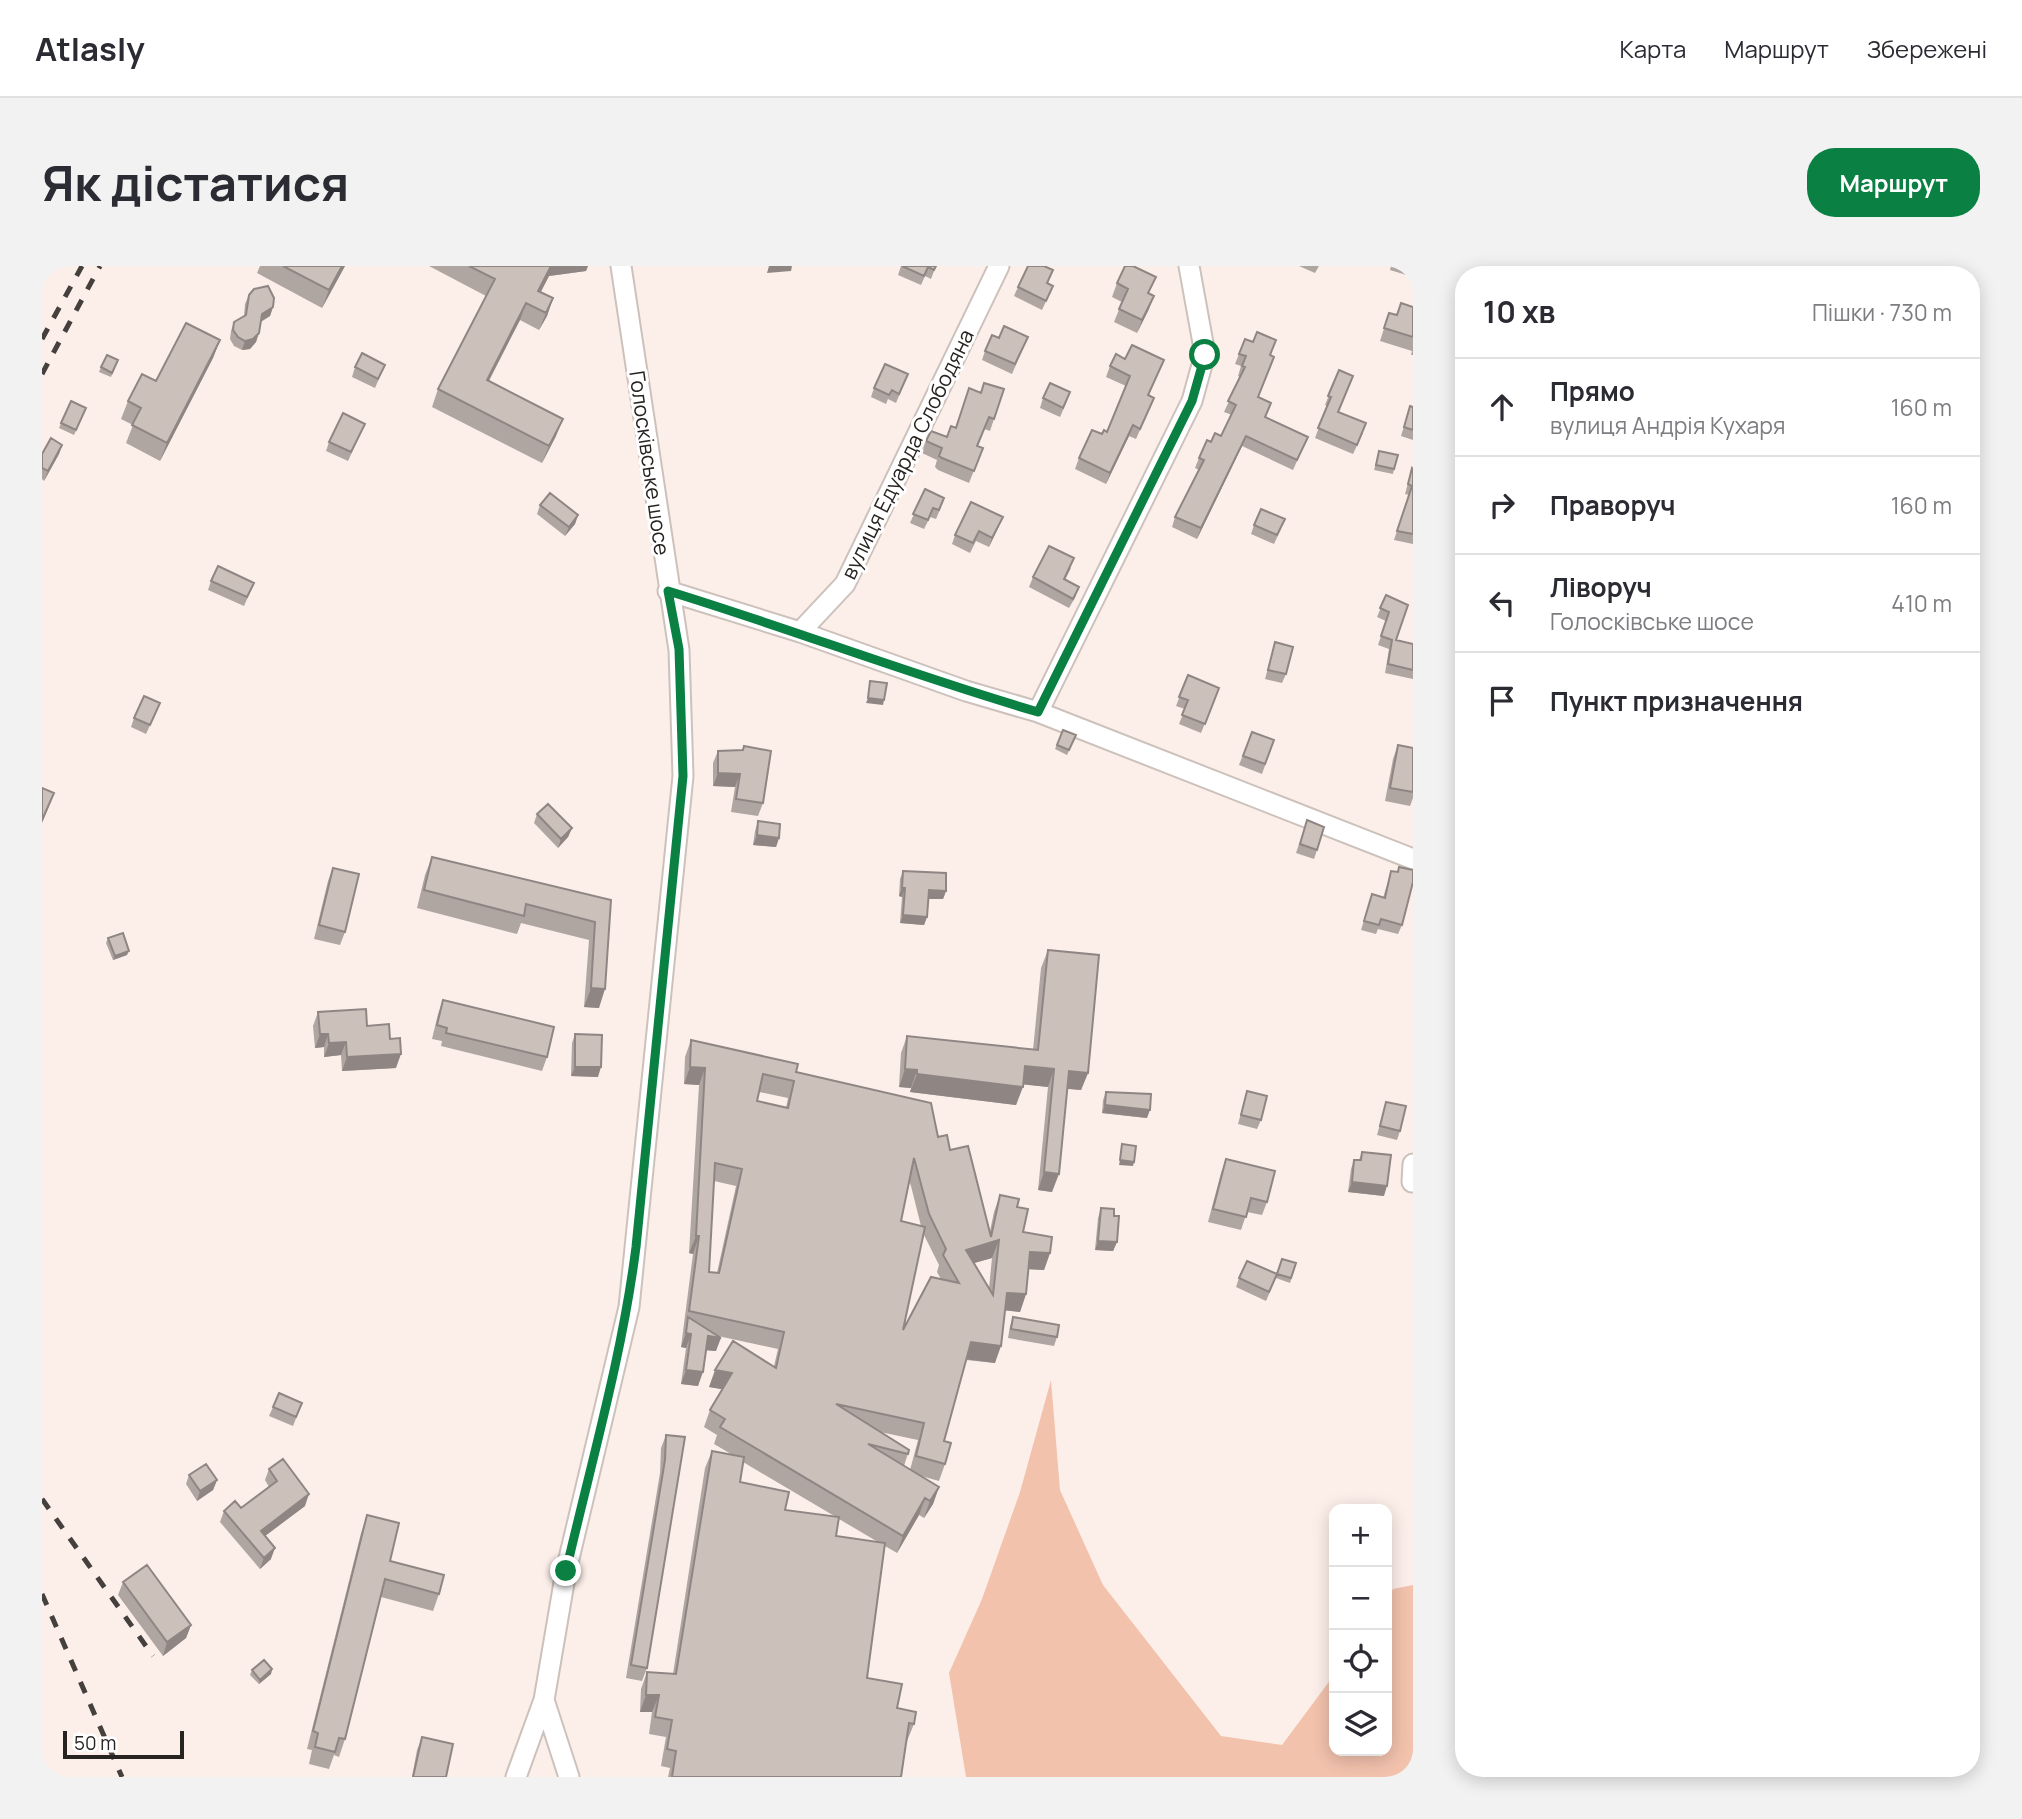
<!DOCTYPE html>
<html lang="uk">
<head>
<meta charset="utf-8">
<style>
  body { margin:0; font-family:Manrope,sans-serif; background:#f2f2f3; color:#2b2b33 }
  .controls { position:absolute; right:21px; bottom:21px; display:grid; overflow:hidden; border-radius:14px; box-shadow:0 4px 18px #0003 }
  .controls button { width:63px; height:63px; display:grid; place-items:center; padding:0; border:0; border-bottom:2px solid #e1e1e2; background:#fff; color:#2b2b33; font:35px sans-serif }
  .scale { position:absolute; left:21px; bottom:18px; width:121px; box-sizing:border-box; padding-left:7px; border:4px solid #272321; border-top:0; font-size:19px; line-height:24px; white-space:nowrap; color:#272321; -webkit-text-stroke:5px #fff; paint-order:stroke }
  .stop { position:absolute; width:21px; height:21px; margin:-16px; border:5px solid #0b8043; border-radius:50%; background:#fff }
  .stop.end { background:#0b8043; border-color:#fff; box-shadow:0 2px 7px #0008 }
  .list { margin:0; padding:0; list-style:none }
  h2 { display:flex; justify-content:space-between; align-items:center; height:91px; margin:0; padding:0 28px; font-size:30px }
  h2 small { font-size:23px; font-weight:400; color:#7c7c81 }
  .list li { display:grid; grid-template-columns:46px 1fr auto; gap:21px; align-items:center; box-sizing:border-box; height:98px; padding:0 28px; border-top:2px solid #e1e1e2 }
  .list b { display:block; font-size:26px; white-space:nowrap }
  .list p { margin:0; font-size:23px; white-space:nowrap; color:#7c7c81 }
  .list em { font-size:23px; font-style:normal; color:#7c7c81 }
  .icon { flex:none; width:38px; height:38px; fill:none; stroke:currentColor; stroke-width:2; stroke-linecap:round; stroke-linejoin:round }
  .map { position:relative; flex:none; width:1371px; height:1511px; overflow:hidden; border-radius:28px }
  header { display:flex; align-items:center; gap:42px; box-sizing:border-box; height:98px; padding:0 35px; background:#fff; border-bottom:2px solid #e1e1e2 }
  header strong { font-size:33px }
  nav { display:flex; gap:38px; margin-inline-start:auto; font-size:24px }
  .intro { display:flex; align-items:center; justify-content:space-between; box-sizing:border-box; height:168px; padding:0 42px }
  h1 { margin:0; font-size:49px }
  .button { padding:18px 32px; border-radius:28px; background:#0b8043; color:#fff; font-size:24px; font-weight:700 }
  main { display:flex; gap:42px; padding:0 42px }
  aside { flex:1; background:#fff; border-radius:28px; box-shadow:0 4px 18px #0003 }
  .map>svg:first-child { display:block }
  .green { fill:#f2c2ad }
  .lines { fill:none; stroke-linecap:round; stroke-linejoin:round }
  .minor-casing { stroke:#cdc1bc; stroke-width:23 }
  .minor { stroke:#fff; stroke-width:19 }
  .rail { stroke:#45403e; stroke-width:5; stroke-dasharray:12 12; stroke-linecap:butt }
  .wall { fill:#afa5a1; fill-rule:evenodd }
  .shaded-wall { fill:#8f8683 }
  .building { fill:#ccc0bb; stroke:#8f8683; stroke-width:2; fill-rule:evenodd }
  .route { stroke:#0b8043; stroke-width:9 }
  .labels { text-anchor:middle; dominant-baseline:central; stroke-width:6; stroke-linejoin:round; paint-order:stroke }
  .street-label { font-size:21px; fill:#272321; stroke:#fff }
</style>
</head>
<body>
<header>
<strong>Atlasly</strong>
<nav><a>Карта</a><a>Маршрут</a><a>Збережені</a></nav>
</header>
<div class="intro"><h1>Як дістатися</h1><a class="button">Маршрут</a></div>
<main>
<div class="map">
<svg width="1371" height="1511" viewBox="0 0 1371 1511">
  <rect width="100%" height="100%" fill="#fcefea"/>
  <path class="green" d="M1009 1114 1018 1224 1061 1319 1179 1470 1240 1479 1292 1409V1485H1345V1333L1351 1323 1371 1319V1511H924L907 1407 940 1333 978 1226Z"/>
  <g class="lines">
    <defs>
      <path id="minor" d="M626 325 758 366 924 425 996 446 1371 593
        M758 366 803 318 957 0
        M996 446 1150 135 1163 88 1147 0
        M1370 916 1371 898
        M502 1434 527 1511
        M474 1511 502 1434 524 1305 587 1041 641 510 637 384 579 0"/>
    </defs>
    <use href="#minor" class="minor-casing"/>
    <use href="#minor" class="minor"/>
    <path class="rail" d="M0 73 40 0
      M0 108 58 0
      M0 1233 111 1390
      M0 1328 80 1511"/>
  </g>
  <path class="wall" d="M218 0H303L280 42 215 7Z
    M387 0H546L544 5 507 10 499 26 511 32 505 50 497 64 478 54 447 115 514 170 500 197 390 141 396 123 444 30Z
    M859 0H894L889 13 883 10 879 19 856 9Z
    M1257 0H1277L1273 7Z
    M1349 0H1371V11L1348 4Z
    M1006 17 1011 20 1000 44 972 30 976 21Z
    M1075 17 1107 28V43L1095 67 1072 56 1080 36 1070 31Z
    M207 29 231 41 228 50 219 56 214 76 208 83 200 84 192 80 188 73 189 65 192 56 202 50 203 38Z
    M1371 41V89H1369L1370 85 1338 75 1347 47 1355 49Z
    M986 71 970 108 940 94 943 85 957 72Z
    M1203 73 1228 89 1216 131 1224 151 1266 171 1251 204 1200 180 1155 273 1130 261 1133 251 1157 204 1153 202 1157 192 1169 176 1179 170 1190 149 1182 146 1198 111 1196 110 1199 100 1193 98Z
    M178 74 171 92 118 195 84 177 91 159 79 153 86 135Z
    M1083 93 1122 94 1107 129 1112 132 1094 173 1087 170 1064 218 1033 203 1037 192 1060 168 1065 166 1084 120 1064 111 1068 100Z
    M76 94 69 111 57 106 59 101Z
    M313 101 339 108 333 122 310 111Z
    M1297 104V146L1321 167 1311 188 1273 172 1285 140 1283 139Z
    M866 108 854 137 846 133 844 138 829 131 832 122Z
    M927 122 952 153 948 165 942 163 936 180 941 182 927 217 896 204 893 201 895 194 880 187 884 175 905 171 913 162Z
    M1001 132 1025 135 1018 151 998 142Z
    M1368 140 1371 141V174L1359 170Z
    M42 146 32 169 17 162 19 157Z
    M319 167 306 195 284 185 287 176Z
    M20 179 17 188 2 215 0 213V188Z
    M1337 185 1352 203 1351 208 1332 204Z
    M1370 202 1371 203V278L1352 274 1367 229 1363 228Z
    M883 223 899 241 894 253 888 251 882 263 868 257Z
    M498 239 536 249 533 258 523 270 495 248Z
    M1212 259 1239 263 1232 278 1209 268Z
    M957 260 947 281 934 275 928 287 910 278 913 269Z
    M1029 302 1023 314 1034 330 1027 342 987 321 991 311Z
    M169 315 212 317 202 340 166 324Z
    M1344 329 1354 374 1371 378V413L1343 407 1347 383 1336 379 1344 355 1335 351Z
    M1233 376 1244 408 1240 417 1223 413Z
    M1146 409 1177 422 1159 467 1137 458 1143 443 1134 440Z
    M114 446 104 468 89 461 92 452Z
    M1021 464 1034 469 1025 489 1013 483Z
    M1210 466 1232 474 1220 508 1197 499Z
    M1356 479 1371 482V532L1368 540 1343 535 1351 493Z
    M702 480 721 537 716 550 689 546 693 521 671 520V497L676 485 700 484Z
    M495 548 530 562 526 571 516 582 492 557Z
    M1265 554 1275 584 1272 593 1254 587Z
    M716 555 737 572 734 581 711 579 713 565Z
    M390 591 569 634 557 742 542 741 547 674 479 657 475 668 375 642 383 609Z
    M1357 601 1360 659 1356 668 1336 663 1334 668 1319 664 1330 628 1341 632 1349 605 1356 606Z
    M291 602 303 666 298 679 272 673 286 615Z
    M861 605 904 625 901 633H886L885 651 882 659 858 657 860 631 857 630 858 613Z
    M66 672 85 689 71 694 64 677Z
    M1006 684 1046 807 1039 824 1025 823 1010 926 996 924 1006 821 981 818 974 839 868 826 869 822 857 821 859 787 865 770 991 784 999 702Z
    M401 734 505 791 500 805 399 780 400 775 390 773 396 748Z
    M276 746 348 773 354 802 300 805 299 789 282 791V781L273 782 271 760Z
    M533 768 556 811 529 810 530 777Z
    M649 774 754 806 896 871 908 884 948 965 952 946 958 929 975 941 981 966 1008 987 1002 1004 987 1003 984 1028 978 1046 963 1044 953 1097 924 1094 902 1175 903 1198 897 1215 879 1210 897 1221 891 1238 882 1252 877 1249 855 1287 843 1280 825 1412 872 1458 865 1475H864L859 1511H626L628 1502 619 1500 624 1471 607 1468 610 1446H598L599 1423 605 1406 631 1408 663 1202 670 1185 689 1188 672 1178 675 1169 662 1161 668 1144 681 1123 667 1121 732 1100 736 1083 676 1070 674 1085 664 1084 656 1120 639 1118 644 1082 639 1081 651 988 647 987 657 819 642 818 643 791ZM717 826 746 832 744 842 715 835ZM672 915 694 920 675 1007 667 1006ZM867 915 869 920 879 960 859 955ZM881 967 897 999 895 1006 899 1013 861 1064ZM950 992 947 1022 932 997ZM838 1166 876 1174 868 1204 862 1200 867 1184ZM701 1196 794 1251 743 1244 698 1216ZM797 1253 836 1276 794 1270Z
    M1205 825 1219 854 1215 863 1196 858Z
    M1064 826 1105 852 1060 847 1061 834Z
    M1344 836 1358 865 1355 874 1335 869Z
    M1320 886 1342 930 1306 926 1309 903 1312 894H1317Z
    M1184 893 1225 936 1220 949 1205 946 1199 964 1166 956 1179 907Z
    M1059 942 1072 950 1075 976 1071 985 1053 984 1056 952Z
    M1254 997 1248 1017 1234 1012 1224 1035 1194 1021 1197 1012 1235 1008Z
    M971 1051 1015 1071 1012 1080 966 1072 968 1060Z
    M260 1137 251 1160 227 1150 231 1141Z
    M624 1169 643 1171 605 1402 600 1415 584 1412 618 1207 619 1182Z
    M227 1203 263 1240 223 1270 229 1293 218 1303 178 1256 182 1245 199 1242 227 1221 223 1214Z
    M147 1209 175 1214 171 1224 155 1235 144 1218Z
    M325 1249 348 1295 397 1328 391 1345 339 1331 303 1473 297 1491 292 1489 287 1503 267 1498 270 1484 265 1483 319 1267Z
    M81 1316 149 1359 144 1372 121 1390 76 1329Z
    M230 1403 229 1408 217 1418 208 1409 210 1404Z
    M380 1471 404 1511H370L375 1484Z"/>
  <path class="shaded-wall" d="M300 0H303L280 42 287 24Z
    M509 0H546L544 5 507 10 490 42 496 25Z
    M727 0H750L749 5 725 7Z
    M1112 30 1107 43 1095 67 1100 54Z
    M511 32 505 50 497 64 504 47Z
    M484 37 478 54 438 131 445 114Z
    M231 41 228 50 216 57 220 48Z
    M217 67 214 76 208 83 200 84 203 75Z
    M178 74 171 92 118 195 125 177Z
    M521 153 514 170 500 197 507 180Z
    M1091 159 1087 170 1064 218 1068 207Z
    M1204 170 1200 180 1155 273 1159 262Z
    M20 179 17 188 2 215 6 205Z
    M536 249 533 258 523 270 527 261Z
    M961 251 957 260 947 281 950 272Z
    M826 432 842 434 841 439 824 437Z
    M676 507 698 508 693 521 671 520Z
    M12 527 5 545 0 557V554Z
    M530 562 526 571 516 582 519 573Z
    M715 569 737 572 734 581 711 579Z
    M860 622H863L860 631 857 630Z
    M887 624 904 625 901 633H884Z
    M861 649 885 651 882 659 858 657Z
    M87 685 85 689 71 694 73 690Z
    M549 722 563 723 557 742 542 741Z
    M278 768H286L282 781 273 782Z
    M304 776 299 789 282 791 287 777Z
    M359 788 354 802 300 805 305 791Z
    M983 800 1012 803 1006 821 977 818Z
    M533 801H559L556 811 529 810Z
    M648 801 663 802 657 819 642 818Z
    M863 803 875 804 869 822 857 821Z
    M1027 805 1046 807 1039 824 1020 822Z
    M875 808 981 821 974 839 868 826Z
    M1063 839 1108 844 1105 852 1060 847Z
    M1078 894 1092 896 1091 900 1077 899Z
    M1002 906 1017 908 1010 926 996 924Z
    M1310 916 1345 920 1342 930 1306 926Z
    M654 970H657L651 988 647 987Z
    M957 974 950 992 918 1001 924 984Z
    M1056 975 1075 976 1071 985 1053 984Z
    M988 986 1008 987 1002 1004 982 1003Z
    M965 1027 984 1028 978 1046 959 1044Z
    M644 1067 649 1068 644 1082 639 1081Z
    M666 1070 679 1072 674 1085 661 1084Z
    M929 1076 959 1080 953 1097 922 1093Z
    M644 1104 661 1106 656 1120 639 1118Z
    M673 1104 690 1107 684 1124 667 1121Z
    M175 1214 171 1224 155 1235 158 1225Z
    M897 1221 891 1238 882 1252 888 1235Z
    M267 1228 263 1240 215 1276 219 1265Z
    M883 1232 877 1249 855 1287 861 1270Z
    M233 1282 229 1293 218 1303 222 1292Z
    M149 1359 144 1372 121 1390 125 1376Z
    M230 1403 229 1408 217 1418 218 1414Z
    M604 1429H617L610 1446H598Z"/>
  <path class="building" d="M241 0H300L287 24Z
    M427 0H509L496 25 511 32 504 47 484 37 445 114 521 153 507 180 396 123 453 13Z
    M860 0H894L892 4 886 1 882 10Z
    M986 0H1002L1011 4 1005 17 1011 20 1004 35 976 21Z
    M1083 0H1091L1114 11 1106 27 1112 30 1100 54 1077 43 1086 23 1075 17Z
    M226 20 232 32 231 41 220 48 217 67 211 73 203 75 196 71 191 64 192 56 204 49 207 29 212 23Z
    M1359 37 1371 41V71L1342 62 1347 47 1355 49Z
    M144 57 178 74 125 177 90 159 99 142 86 135 100 108 114 115Z
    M962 60 986 71 973 98 943 85 950 69 957 72Z
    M1215 66 1234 74 1228 89 1232 91 1216 131 1229 137 1223 151 1266 171 1255 194 1204 170 1159 262 1133 251 1162 194 1157 192 1165 174 1169 176 1173 167 1179 170 1194 139 1186 135 1203 101 1200 100 1204 90 1197 88 1203 73 1211 76Z
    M1090 79 1122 94 1106 129 1112 132 1098 163 1091 159 1068 207 1037 192 1050 164 1060 168 1062 164 1065 166 1088 110 1068 100 1074 88 1083 93Z
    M320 87 343 99 336 113 313 101Z
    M65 89 76 94 70 107 59 101Z
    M843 98 866 108 857 128 850 124 847 129 832 122Z
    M1297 104 1311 110 1296 146 1324 157 1315 179 1276 162 1289 131 1286 130Z
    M942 117 962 123 952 153 947 151 935 180 941 182 932 205 900 192 897 190 900 182 884 175 889 165 905 171 909 160 914 162 927 122 939 127Z
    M1008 117 1028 126 1021 142 1001 132Z
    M29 135 44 142 34 164 19 157Z
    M1368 140 1371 141V164L1362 161Z
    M301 147 323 158 309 186 287 176Z
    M9 172 20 179 6 205 0 202V188Z
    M1337 185 1356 189 1352 203 1334 199Z
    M1370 202 1371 203V268L1355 265 1370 220 1366 218Z
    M883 223 902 232 897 244 891 242 886 254 871 248Z
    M508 227 536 249 527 261 498 239Z
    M929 236 961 251 950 272 937 265 931 277 913 269Z
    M1219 243 1243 253 1235 269 1212 259Z
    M1007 280 1032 292 1022 313 1037 321 1031 333 991 311Z
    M176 300 212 317 205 331 169 315Z
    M1344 329 1366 339 1354 374 1371 378V404L1346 398 1350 374 1339 370 1347 346 1338 342Z
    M1233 376 1251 381 1244 408 1226 404Z
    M1146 409 1177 422 1163 458 1140 449 1146 434 1137 431Z
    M828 415 845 417 842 434 826 432Z
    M102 430 118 437 108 459 92 452Z
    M1021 464 1034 469 1027 484 1015 479Z
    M1210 466 1232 474 1223 498 1201 490Z
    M1356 479 1371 482V526L1348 522Z
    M702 480 729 485 721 537 694 533 698 508 676 507V485L701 484Z
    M0 522 12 527 0 554Z
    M506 538 530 562 519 573 495 548Z
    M1265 554 1282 561 1275 584 1258 578Z
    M716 555 738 558 737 572 715 569Z
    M390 591 569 634 563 723 549 722 553 656 484 638 482 650 382 624Z
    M1357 601 1371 604V616L1360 659 1339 653 1337 659 1322 655 1330 628 1343 632 1349 605 1356 606Z
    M291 602 317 608 303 666 277 659Z
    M861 605 904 607V625L887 624 885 651 861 649 863 622H860Z
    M81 667 87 685 73 690 66 672Z
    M1006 684 1057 689 1046 807 1027 805 1017 908 1002 906 1012 803 983 800 981 821 875 808V804L863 803 865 770 996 784Z
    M401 734 512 761 505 791 404 767 405 762 395 759Z
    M324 743 325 760 347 758 348 773 358 772 359 788 305 791 304 776 287 777 286 768H278L276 746Z
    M533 768 560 769 559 801H533Z
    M649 774 756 798 754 806 889 837 896 871 905 869 908 884 926 880 949 971 958 929 977 933 975 941 986 943 981 966 1010 971 1008 987 988 986 984 1028 965 1027 959 1080 929 1076 902 1175 909 1177 903 1198 874 1190 882 1157 794 1138 867 1184 866 1188 826 1178 897 1221 888 1235 883 1232 861 1270 678 1161 683 1153 668 1144 690 1107 673 1104 691 1075 734 1102 742 1066 647 1045 657 970H654L663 802 648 801ZM721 808 752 815 746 842 715 835ZM872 892 887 948 904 983 901 989 917 1017 889 1011 861 1064 883 961 859 955ZM673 897 700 903 677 1007 667 1006ZM957 974 951 1029 924 984Z
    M1205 825 1225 830 1219 854 1199 849Z
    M1064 826 1109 828 1108 844 1063 839Z
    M1344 836 1364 840 1358 865 1338 860Z
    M1080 878 1094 880 1092 896 1078 894Z
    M1320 886 1349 889 1345 920 1310 916 1312 894H1319Z
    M1184 893 1233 905 1225 936 1209 932 1204 951 1171 943Z
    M1059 942 1072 943V950H1077L1075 976 1056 975Z
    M1240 993 1254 997 1249 1012 1235 1008Z
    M1205 995 1235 1008 1227 1026 1197 1012Z
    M646 1051 679 1072 666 1070 661 1106 644 1104 649 1068 644 1067Z
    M971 1051 1017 1059 1015 1071 969 1063Z
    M237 1127 260 1137 254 1151 231 1141Z
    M624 1169 643 1171 605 1402 589 1399 623 1194Z
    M670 1185 702 1191 698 1216 747 1226 743 1244 797 1251 794 1270 843 1277 825 1412 860 1418 855 1442 874 1446 872 1458 867 1457 859 1511H630L634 1485 625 1483 630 1454 613 1451 617 1429H604L605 1406 634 1408Z
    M241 1193 267 1228 219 1265 233 1282 222 1292 182 1245 193 1235 199 1242 235 1215 227 1203Z
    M164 1198 175 1214 158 1225 147 1209Z
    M325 1249 357 1257 348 1295 402 1309 397 1328 343 1313 303 1473 297 1472 293 1486 273 1481 276 1467 271 1465Z
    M105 1299 149 1359 125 1376 81 1316Z
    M222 1394 230 1403 218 1414 210 1404Z
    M380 1471 411 1478 404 1511H371Z"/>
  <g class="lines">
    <path class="route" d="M524 1305C549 1197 580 1091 594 981L641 510 637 383 626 325C750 363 872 410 996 446L1150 135 1163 89"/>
  </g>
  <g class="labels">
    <g class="street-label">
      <text transform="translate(865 188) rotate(-64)">вулиця Едуарда Слободяна</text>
      <text transform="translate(608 197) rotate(82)">Голосківське шосе</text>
    </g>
  </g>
</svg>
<div class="controls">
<button>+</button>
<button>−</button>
<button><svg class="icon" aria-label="locate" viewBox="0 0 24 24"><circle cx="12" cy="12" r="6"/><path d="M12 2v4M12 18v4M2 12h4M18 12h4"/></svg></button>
<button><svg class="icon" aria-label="layers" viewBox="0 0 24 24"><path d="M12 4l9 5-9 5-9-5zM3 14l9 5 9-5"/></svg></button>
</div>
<div class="scale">50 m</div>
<div class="stop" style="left:1163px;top:89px"></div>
<div class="stop end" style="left:524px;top:1305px"></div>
</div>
<aside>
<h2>10 хв<small>Пішки · 730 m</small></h2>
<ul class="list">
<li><svg class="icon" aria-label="ahead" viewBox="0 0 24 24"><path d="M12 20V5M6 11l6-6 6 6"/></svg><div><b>Прямо</b><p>вулиця Андрія Кухаря</p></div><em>160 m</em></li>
<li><svg class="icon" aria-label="right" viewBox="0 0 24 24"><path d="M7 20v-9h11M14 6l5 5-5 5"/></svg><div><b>Праворуч</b></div><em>160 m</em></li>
<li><svg class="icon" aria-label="left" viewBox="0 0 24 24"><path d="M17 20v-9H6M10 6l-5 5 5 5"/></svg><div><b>Ліворуч</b><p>Голосківське шосе</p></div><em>410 m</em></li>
<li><svg class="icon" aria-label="arrive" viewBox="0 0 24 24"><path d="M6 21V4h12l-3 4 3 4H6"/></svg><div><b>Пункт призначення</b></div></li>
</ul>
</aside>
</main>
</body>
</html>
